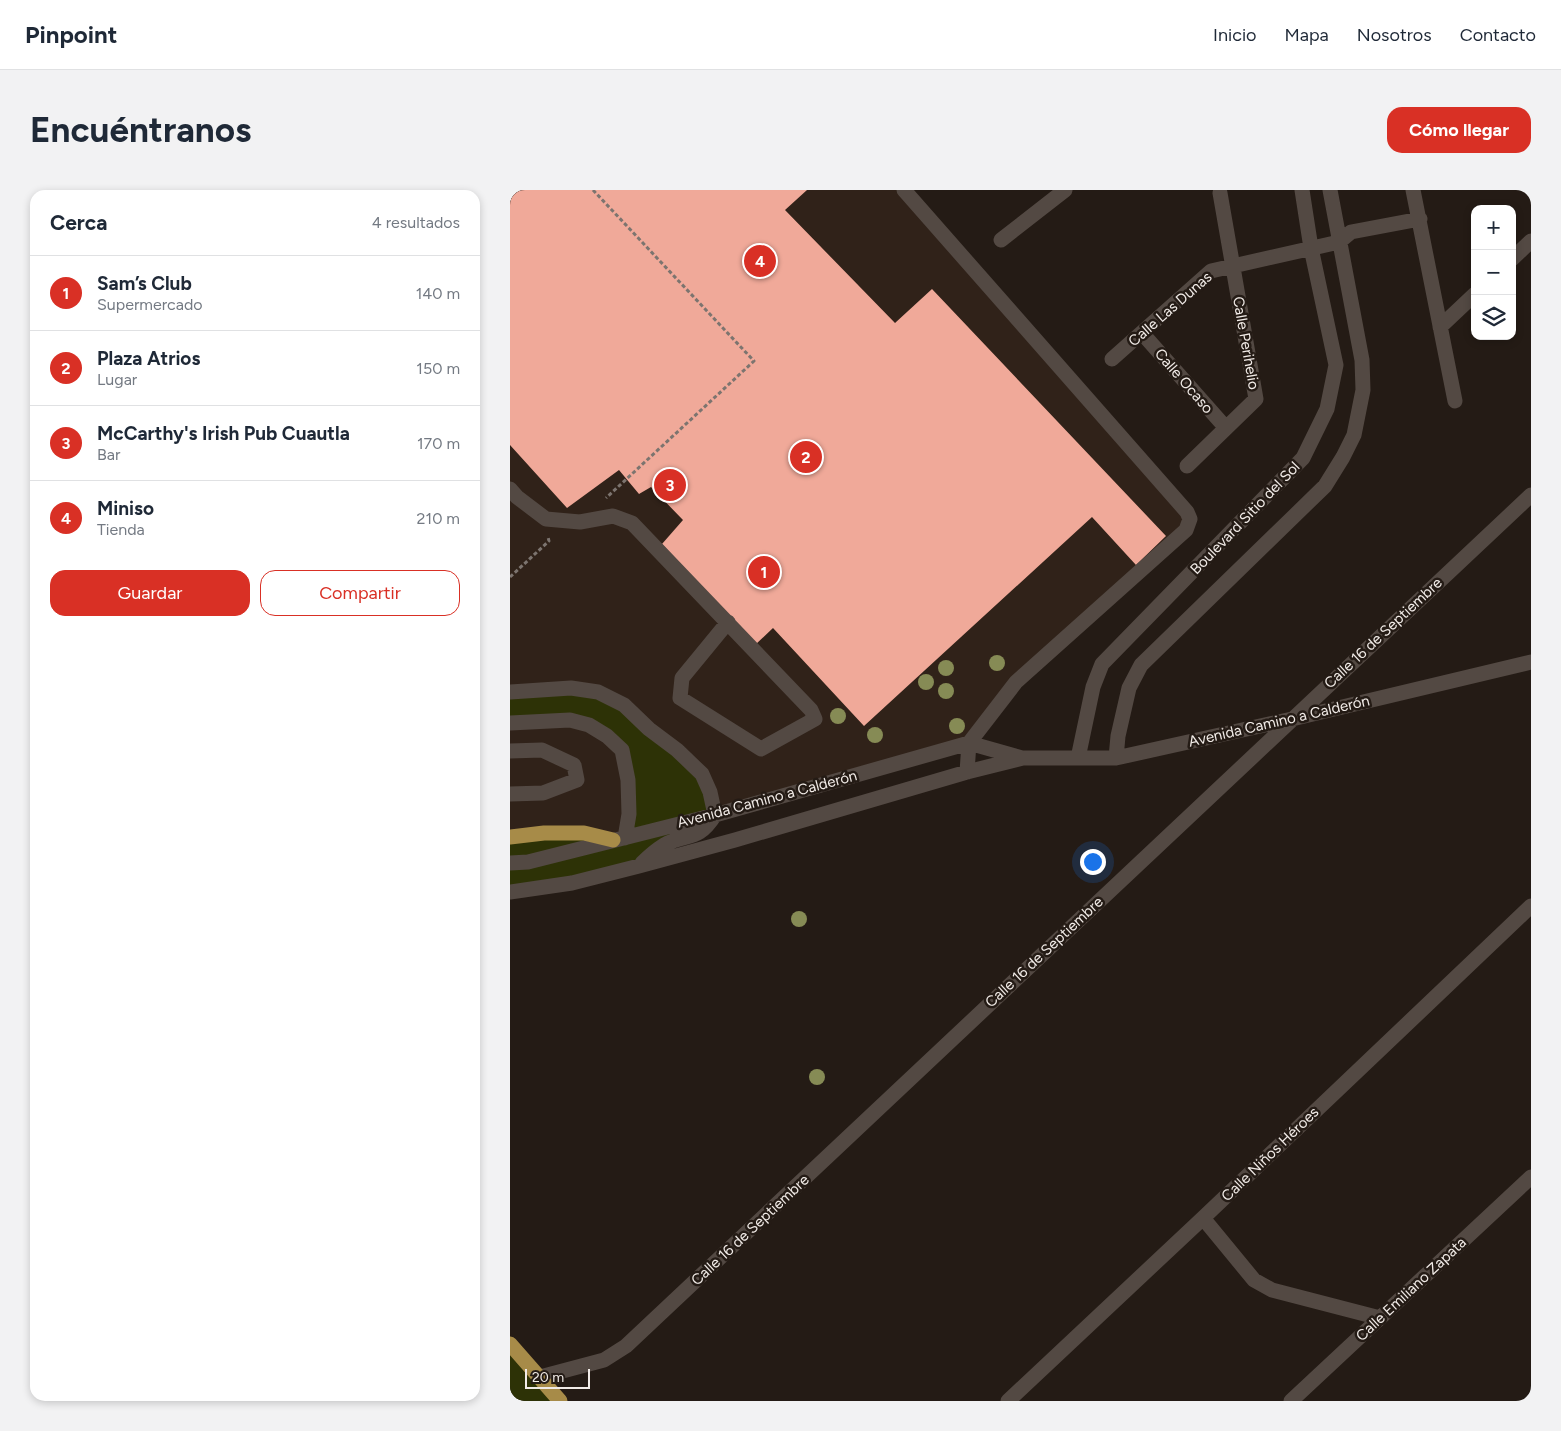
<!DOCTYPE html>
<html lang="es">
<head>
<meta charset="utf-8">
<style>
  body { margin:0; font-family:Figtree,sans-serif; background:#f2f2f3; color:#1f2937 }
  .controls { position:absolute; right:15px; top:15px; display:grid; overflow:hidden; border-radius:10px; box-shadow:0 2px 8px #0003 }
  .controls button { width:45px; height:45px; display:grid; place-items:center; padding:0; border:0; border-bottom:1px solid #e0e1e3; background:#fff; color:#1f2937; font:25px sans-serif }
  .scale { position:absolute; left:15px; bottom:12px; width:65px; box-sizing:border-box; padding-left:5px; border:2px solid #f1ebe7; border-top:0; font-size:14px; line-height:18px; white-space:nowrap; color:#f1ebe7; -webkit-text-stroke:4px #241b15; paint-order:stroke }
  .you { position:absolute; left:582px; top:671px; width:18px; height:18px; margin:-12px; border:4px solid #fff; border-radius:50%; background:#1a73e8; box-shadow:0 0 0 8px #1a73e833 }
  .badge { display:grid; place-items:center; width:32px; height:32px; border-radius:50%; background:#d93025; color:#fff; font-size:16px; font-weight:700 }
  .pin { position:absolute; translate:-50% -50%; border:2px solid #fff; box-shadow:0 1px 5px #0006 }
  .list { margin:0; padding:0; list-style:none }
  h2 { display:flex; justify-content:space-between; align-items:center; height:65px; margin:0; padding:0 20px; font-size:21px }
  h2 small { font-size:16px; font-weight:400; color:#747a83 }
  .list li { display:grid; grid-template-columns:32px 1fr auto; gap:15px; align-items:center; box-sizing:border-box; height:75px; padding:0 20px; border-top:1px solid #e0e1e3 }
  .list b { display:block; font-size:19px; white-space:nowrap }
  .list p { margin:0; font-size:16px; white-space:nowrap; color:#747a83 }
  .list em { font-size:16px; font-style:normal; color:#747a83 }
  .actions { display:flex; gap:10px; padding:15px 20px }
  .actions a { flex:1; padding:11px 0; border:1px solid #d93025; border-radius:15px; text-align:center; font-size:18px; color:#d93025 }
  .actions .main { background:#d93025; color:#fff }
  .icon { flex:none; width:28px; height:28px; fill:none; stroke:currentColor; stroke-width:2; stroke-linecap:round; stroke-linejoin:round }
  .map { position:relative; flex:none; width:1021px; height:1211px; overflow:hidden; border-radius:15px }
  header { display:flex; align-items:center; gap:30px; box-sizing:border-box; height:70px; padding:0 25px; background:#fff; border-bottom:1px solid #e0e1e3 }
  header strong { font-size:24px }
  nav { display:flex; gap:28px; margin-inline-start:auto; font-size:18px }
  .intro { display:flex; align-items:center; justify-content:space-between; box-sizing:border-box; height:120px; padding:0 30px }
  h1 { margin:0; font-size:35px }
  .button { padding:12px 22px; border-radius:15px; background:#d93025; color:#fff; font-size:18px; font-weight:700 }
  main { display:flex; gap:30px; padding:0 30px }
  aside { flex:1; background:#fff; border-radius:15px; box-shadow:0 2px 8px #0003 }
  .map>svg:first-child { display:block }
  .built { fill:#302219 }
  .green { fill:#2d3206 }
  .building { fill:#f0a999 }
  .lines { fill:none; stroke-linecap:round; stroke-linejoin:round }
  .path { stroke:#7c746f; stroke-width:3; stroke-dasharray:4 2.5; stroke-linecap:butt }
  .minor { stroke:#534943; stroke-width:15 }
  .major { stroke:#a78b48; stroke-width:15 }
  .tree { fill:#868b55 }
  .labels { text-anchor:middle; dominant-baseline:central; stroke-width:5; stroke-linejoin:round; paint-order:stroke }
  .street-label { font-size:15px; fill:#f1ebe7; stroke:#241b15 }
</style>
</head>
<body>
<header>
<strong>Pinpoint</strong>
<nav><a>Inicio</a><a>Mapa</a><a>Nosotros</a><a>Contacto</a></nav>
</header>
<div class="intro"><h1>Encuéntranos</h1><a class="button">Cómo llegar</a></div>
<main>
<aside>
<h2>Cerca<small>4 resultados</small></h2>
<ul class="list">
<li><span class="badge">1</span><div><b>Sam’s Club</b><p>Supermercado</p></div><em>140 m</em></li>
<li><span class="badge">2</span><div><b>Plaza Atrios</b><p>Lugar</p></div><em>150 m</em></li>
<li><span class="badge">3</span><div><b>McCarthy's Irish Pub Cuautla</b><p>Bar</p></div><em>170 m</em></li>
<li><span class="badge">4</span><div><b>Miniso</b><p>Tienda</p></div><em>210 m</em></li>
</ul>
<div class="actions"><a class="main">Guardar</a><a>Compartir</a></div>
</aside>
<div class="map">
<svg width="1021" height="1211" viewBox="0 0 1021 1211">
  <rect width="100%" height="100%" fill="#241b15"/>
  <path class="built" d="M0 0H395L680 329 506 492 459 553 103 650 0 647Z"/>
  <path class="green" d="M0 502H88L192 584 205 625 129 676 0 702V647L115 648 112 560 79 535 0 533Z
    M0 1154 50 1211H0Z"/>
  <path class="building" d="M0 0H297L275 20 385 133 422 99 656 346 626 375 582 327 354 536 263 438 245 455 152 354 173 330 141 297 129 304 109 280 57 318 0 255Z"/>
  <g class="lines">
    <path class="path" d="M83 0 244 171 96 308
      M0 387 39 351 38 347"/>
    <path class="minor" d="M394 0 677 322 680 329 676 340 506 492 459 553 457 582
      M903 0 945 211
      M491 50 555 0
      M1002 69 1021 51
      M930 137 965 104
      M632 143 716 238
      M602 169 701 81 829 52 841 42 910 29
      M677 276 746 209 710 3
      M0 299 7 307 36 329 70 332 103 326 122 333 301 520 305 529 251 559 170 508 172 488 218 432
      M0 502 61 498 88 502 114 515 139 539 167 560 192 584 200 602 205 625C187 653 178 642 154 655 146 660 139 666 132 673
      M0 533 60 530 79 535 97 546 112 560 118 590 119 624 115 648
      M0 561 32 560 64 575 67 590 33 603 0 604
      M568 568 583 497 592 474 793 268 817 219 826 175 801 58 792 0
      M606 568 608 546 619 498 631 475 815 296 833 267 844 245 853 200 852 170 820 0
      M0 673 18 672 205 625 459 553 512 568
      M0 702 62 693 129 676 225 650 457 582 513 568H606L782 529 1021 472
      M693 1028 744 1090 762 1100 870 1128
      M30 1187 94 1170 116 1156 1021 305
      M498 1211 693 1028 1021 716
      M781 1211 1021 987"/>
    <path class="major" d="M0 647 34 643H74L103 650
      M0 1154 50 1211"/>
  </g>
  <g class="tree">
    <circle cx="487" cy="473" r="8"/>
    <circle cx="436" cy="478" r="8"/>
    <circle cx="416" cy="492" r="8"/>
    <circle cx="436" cy="501" r="8"/>
    <circle cx="328" cy="526" r="8"/>
    <circle cx="447" cy="536" r="8"/>
    <circle cx="365" cy="545" r="8"/>
    <circle cx="289" cy="729" r="8"/>
    <circle cx="307" cy="887" r="8"/>
  </g>
  <g class="labels">
    <g class="street-label">
      <text transform="translate(660 119) rotate(-41)">Calle Las Dunas</text>
      <text transform="translate(736 153) rotate(80)">Calle Perihelio</text>
      <text transform="translate(674 191) rotate(49)">Calle Ocaso</text>
      <text transform="translate(735 328) rotate(-46)">Boulevard Sitio del Sol</text>
      <text transform="translate(873 443) rotate(-43)">Calle 16 de Septiembre</text>
      <text transform="translate(769 531) rotate(-13)">Avenida Camino a Calderón</text>
      <text transform="translate(257 609) rotate(-15)">Avenida Camino a Calderón</text>
      <text transform="translate(534 762) rotate(-43)">Calle 16 de Septiembre</text>
      <text transform="translate(760 964) rotate(-44)">Calle Niños Héroes</text>
      <text transform="translate(240 1040) rotate(-43)">Calle 16 de Septiembre</text>
      <text transform="translate(901 1099) rotate(-43)">Calle Emiliano Zapata</text>
    </g>
  </g>
</svg>
<div class="controls">
<button>+</button>
<button>−</button>
<button><svg class="icon" aria-label="layers" viewBox="0 0 24 24"><path d="M12 4l9 5-9 5-9-5zM3 14l9 5 9-5"/></svg></button>
</div>
<div class="scale">20 m</div>
<div class="you"></div>
<div class="pin badge" style="left:254px;top:382px">1</div>
<div class="pin badge" style="left:296px;top:267px">2</div>
<div class="pin badge" style="left:160px;top:295px">3</div>
<div class="pin badge" style="left:250px;top:71px">4</div>
</div>
</main>
</body>
</html>
